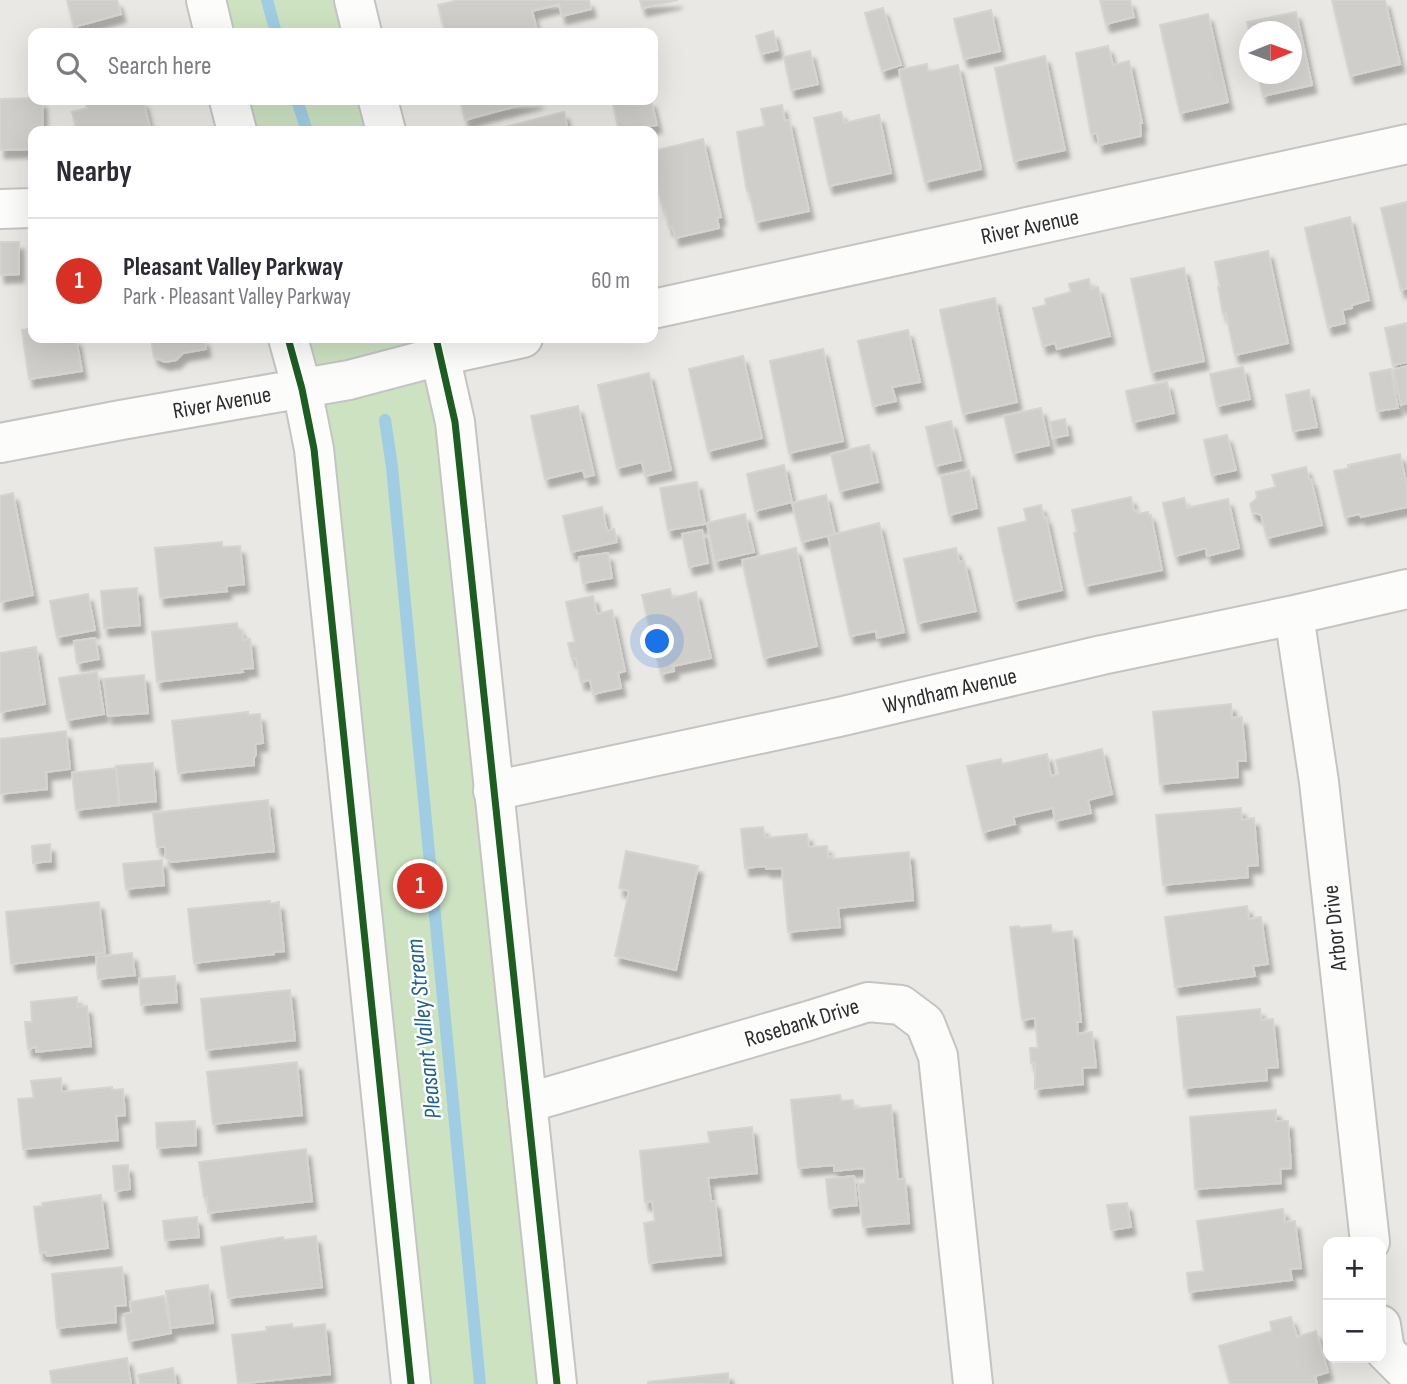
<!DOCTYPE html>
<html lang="en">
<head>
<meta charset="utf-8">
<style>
  body { margin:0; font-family:"Sofia Sans Condensed",sans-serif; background:#f7f7f7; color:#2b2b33 }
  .controls { position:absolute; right:21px; bottom:21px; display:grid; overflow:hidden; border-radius:14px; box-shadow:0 7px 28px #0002 }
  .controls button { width:63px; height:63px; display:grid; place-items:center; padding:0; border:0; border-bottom:2px solid #e1e1e2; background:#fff; color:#2b2b33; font:35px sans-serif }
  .compass { position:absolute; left:1239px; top:21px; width:63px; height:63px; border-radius:50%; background:#fff; box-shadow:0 7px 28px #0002; rotate:89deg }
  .you { position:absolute; left:658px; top:642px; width:24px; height:24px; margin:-18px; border:5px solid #fff; border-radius:50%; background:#1a73e8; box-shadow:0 0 0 10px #1a73e833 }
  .badge { display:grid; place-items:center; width:46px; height:46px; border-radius:50%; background:#d93025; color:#fff; font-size:23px; font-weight:700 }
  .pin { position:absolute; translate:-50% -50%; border:4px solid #fff; box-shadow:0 2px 7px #0006 }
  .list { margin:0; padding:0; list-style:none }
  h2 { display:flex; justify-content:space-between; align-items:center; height:91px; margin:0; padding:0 28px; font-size:30px }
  h2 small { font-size:23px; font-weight:400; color:#7c7c81 }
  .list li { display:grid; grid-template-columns:46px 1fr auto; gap:21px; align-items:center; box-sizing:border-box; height:126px; padding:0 28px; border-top:2px solid #e1e1e2 }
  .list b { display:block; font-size:26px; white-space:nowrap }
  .list p { margin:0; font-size:23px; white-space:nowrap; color:#7c7c81 }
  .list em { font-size:23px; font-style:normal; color:#7c7c81 }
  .icon { flex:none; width:38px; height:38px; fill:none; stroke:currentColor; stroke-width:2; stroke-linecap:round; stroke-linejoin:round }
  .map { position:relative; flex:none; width:1407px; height:1384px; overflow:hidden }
  .search { position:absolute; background:#fff; box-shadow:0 7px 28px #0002; left:28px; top:28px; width:630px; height:77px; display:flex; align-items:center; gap:18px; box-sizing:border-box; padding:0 24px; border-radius:14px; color:#7c7c81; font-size:26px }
  .panel { position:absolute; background:#fff; box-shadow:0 7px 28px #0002; left:28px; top:126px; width:630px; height:217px; border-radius:14px }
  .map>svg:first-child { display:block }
  .green { fill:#cce2c1 }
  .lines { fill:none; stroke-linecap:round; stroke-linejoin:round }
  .stream { stroke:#a0cde3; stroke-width:12 }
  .building { fill:#cfceca; stroke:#d5d4d0; stroke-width:2; filter:url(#shadow) }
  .minor-casing { stroke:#c4c4c4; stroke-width:42 }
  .tertiary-casing { stroke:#c4c4c4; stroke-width:42 }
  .minor { stroke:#fcfcfb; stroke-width:38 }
  .tertiary { stroke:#fcfcfb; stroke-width:38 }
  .cycleway-casing { stroke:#fff; stroke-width:11 }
  .cycleway { stroke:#1b5e20; stroke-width:7 }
  .labels { text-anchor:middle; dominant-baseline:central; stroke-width:5; stroke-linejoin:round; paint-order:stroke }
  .street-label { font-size:23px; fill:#2d2d2d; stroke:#fff }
  .water-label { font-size:24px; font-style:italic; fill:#1d6191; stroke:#fff }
</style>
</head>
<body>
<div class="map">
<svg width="1407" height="1384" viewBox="0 0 1407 1384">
  <defs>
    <filter id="shadow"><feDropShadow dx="4.5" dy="8" stdDeviation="2" flood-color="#0004"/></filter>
  </defs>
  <rect width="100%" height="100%" fill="#eae8e4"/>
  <path class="green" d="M213 0H356L364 33H221Z
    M236 100H379L387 131H243Z
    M290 338H436L440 356 537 1384H399Z"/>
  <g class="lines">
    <path class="stream" d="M267 0 276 33
      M297 100 307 131
      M385 420 392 467 480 1384"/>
  </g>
  <path class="building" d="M67 0H117L121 14 74 27Z
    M459 0H589L591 9 562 16 559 4 532 11 537 30 524 33H445L438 5Z
    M640 0H678L642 8Z
    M1100 0H1130L1134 17 1106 24Z
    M1332 0H1385L1400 64 1350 76Z
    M883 8 901 65 882 71 865 13Z
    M991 10 1000 51 964 59 954 19Z
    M1296 12 1312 85 1263 96 1258 74H1292V32H1250V34L1247 22Z
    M1208 14 1228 102 1180 113 1160 25Z
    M773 31 778 50 761 54 756 36Z
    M1108 46 1113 65 1129 61 1142 123H1140L1141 136 1099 145 1097 133 1091 134 1076 53Z
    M810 51 818 84 791 90 784 57Z
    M1045 56 1065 150 1014 161 995 68Z
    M927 64 928 72 958 65 981 169 925 182 899 70Z
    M33 98V100H42L43 131H33V149L0 150V99Z
    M98 100H143L151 131H77L72 112 87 108 85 103Z
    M460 100H539L465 120Z
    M612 100H651L657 125 619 131Z
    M782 105 785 121 789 120 809 211 756 222 749 191H747L737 132 765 126 761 109Z
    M564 112 568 131H489Z
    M841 112 844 123 879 115 891 173 829 186 814 118Z
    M703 139 721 217 717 218 719 228 675 238 673 227 669 228 665 208 663 209 656 182H658L653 160V151Z
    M1407 202V288L1401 290 1381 208Z
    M1350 217 1369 300 1352 305V308L1342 310 1345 323 1328 327 1305 228Z
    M0 242H19V274L0 275Z
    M1268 251 1288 343 1235 355 1226 313 1223 314 1218 287H1220L1215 262Z
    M1184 268 1204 361 1151 372 1131 279Z
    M1089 279 1091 289 1098 287 1110 336 1057 349 1055 343 1043 346 1033 308 1046 305 1045 299 1071 292 1069 284Z
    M995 298 1017 402 963 414 940 310Z
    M1407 323V362L1393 365 1385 328Z
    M33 328V338H76L82 371 29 379 22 330Z
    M908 330 920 382 892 387 896 401 873 406 858 341Z
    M151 338H204L206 349 183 353 176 360 165 362 154 357Z
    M823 349 843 441 789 453 770 361Z
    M743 356 762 438 708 451 689 369Z
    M1407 366V403L1401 405 1393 370Z
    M1243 367 1250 399 1217 406 1210 374Z
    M1391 369 1398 408 1377 411 1370 373Z
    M649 373 671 470 645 476 642 462 617 468 598 385Z
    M1167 382 1174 413 1133 422 1126 391Z
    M1309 390 1317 427 1293 431 1286 395Z
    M578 406 594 475 585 477 583 470 545 479 531 416Z
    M1041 408 1049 445 1013 453 1004 416Z
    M1065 419 1068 435 1053 438 1050 422Z
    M951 421 961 460 935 466 926 427Z
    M1227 435 1236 470 1212 475 1204 440Z
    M869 445 878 482 840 491 831 454Z
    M1400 454 1407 486V507L1361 517 1360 514 1345 517 1334 471 1349 468 1348 465Z
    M784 465 792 502 755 511 747 474Z
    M1306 467 1309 479H1311L1322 525 1267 538 1261 515 1252 512 1250 504 1257 498 1256 492 1276 487 1272 475Z
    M969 470 977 508 949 515 941 476Z
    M697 482 705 524 668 530 660 488Z
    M13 493 33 595 0 602V496Z
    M826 495 835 534 802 542 792 503Z
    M1131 497 1134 511 1137 510 1138 514 1148 512 1149 516 1151 515 1162 570 1085 586 1074 533 1077 532 1072 510Z
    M1184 498 1187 508 1228 499 1239 548 1207 556 1206 548 1175 556 1163 503Z
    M1041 505 1044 518 1046 517 1062 590 1014 601 998 528 1027 521 1024 509Z
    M602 507 607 531 614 529 617 542 571 552 563 516Z
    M745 514 754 552 715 561 707 523Z
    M879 523 904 632 877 638 876 631 850 636 828 536Z
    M702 530 708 563 689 567 682 534Z
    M222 542V547L240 546 244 584 226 586 227 591 160 598 155 548Z
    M796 548 817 646 764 658 742 560Z
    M956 548 959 562 964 561 976 611 918 623 904 559Z
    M608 553 612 578 583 583 579 557Z
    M137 588 140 625 104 628 101 591Z
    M670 589 672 598 696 592 711 658 673 666 674 671 661 674 642 595Z
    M88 594 95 630 57 637 50 601Z
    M593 596 597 614 612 610 625 671 618 673 621 688 593 694 590 680 581 682 576 658 572 659 568 643 575 642 566 602Z
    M237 623 238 628 242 631 243 640 250 639 253 668 242 669 243 672 157 682 152 632Z
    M95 638 99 659 77 663 74 641Z
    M36 647 45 704 0 712V653Z
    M97 672 104 714 67 720 59 678Z
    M144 675 148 713 108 716 104 679Z
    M1231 704 1232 718 1242 717 1246 761H1237L1238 777 1160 784 1153 712Z
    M248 712V715L260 714 263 743 255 744 256 754 254 758V765L178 773 172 721Z
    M66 731 70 769 46 772 47 789 0 794V739Z
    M1102 749 1112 794 1088 800 1091 813 1055 821 1053 808 1013 817 1015 824 983 832 967 766 1001 759 1002 764 1047 754 1051 776 1059 774 1056 760Z
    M153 763 156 801 120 805 116 766Z
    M116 768 119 805 76 810 72 773Z
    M268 800 274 851 172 862 166 858 165 847H157L153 813Z
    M1241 808 1242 820 1254 818 1258 865 1247 866 1248 877 1163 885 1156 815Z
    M763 827 765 838 807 834 809 847 827 846 828 857 832 856 833 859 909 852 913 900 838 908 840 927 788 932 782 868 766 869V866L745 868 741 829Z
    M50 844 51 861 33 863 32 846Z
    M626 851 698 866 676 970 615 956 629 891 619 888Z
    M162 860 164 885 126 889 123 864Z
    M270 901V904L279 902 284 951 274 952V954L194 963 188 909Z
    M99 902 105 953 11 964 6 912Z
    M1247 906 1249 919 1261 917 1268 964 1253 966 1255 976 1175 987 1165 917Z
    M1051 925 1052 933 1072 931 1081 1022H1077L1078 1034 1092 1032 1096 1067 1082 1068 1083 1084 1035 1089V1062L1031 1063 1030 1048H1038L1035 1018 1022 1020 1010 927 1019 926V928Z
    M132 953 135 975 98 979 96 957Z
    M175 976 177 1002 141 1005 139 979Z
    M290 990 295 1040 206 1050 201 999Z
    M77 997V1007L87 1006 91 1046 36 1052V1047L28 1049 25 1022H32L31 1002Z
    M1260 1009 1261 1020 1273 1019 1278 1067 1266 1068 1267 1080 1184 1088 1177 1017Z
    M297 1062 302 1115 213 1124 207 1072Z
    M61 1078 62 1092 112 1087V1090L123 1089 125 1115 116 1116 118 1140 23 1149 18 1099 34 1098 31 1081Z
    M840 1095 841 1101 853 1100 854 1109 891 1105 898 1179H905L909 1223 863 1227 858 1184 865 1183 864 1168 834 1171V1165L798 1168 791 1100Z
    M1276 1110V1121H1288L1291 1168 1280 1169 1281 1183 1195 1189 1190 1117Z
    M195 1121 196 1145 157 1148 156 1123Z
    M752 1127 757 1173 708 1178 711 1201H715L721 1255 649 1263 644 1223 655 1221 652 1201 645 1202 640 1151 710 1143 708 1132Z
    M306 1149 312 1201 208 1213 207 1197H204L199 1162Z
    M128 1165 130 1189 115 1191 113 1166Z
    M854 1176 857 1205 829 1208 826 1179Z
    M101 1195 108 1248 47 1256 46 1252 40 1253 34 1207 43 1206 42 1203Z
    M1127 1203 1131 1227 1111 1230 1107 1205Z
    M1283 1209 1285 1222 1295 1221 1301 1268 1290 1269 1292 1280 1189 1292 1187 1273 1204 1271 1197 1221Z
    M197 1217 199 1237 165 1240 163 1221Z
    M316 1236 322 1287 228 1298 221 1247 283 1237 284 1240Z
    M122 1267 126 1305 115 1306 116 1322 57 1328 52 1274Z
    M208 1285 213 1323 171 1328 166 1291Z
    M164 1296 171 1333 129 1341 124 1314 132 1313 130 1302Z
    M1291 1317 1297 1337 1316 1331 1328 1372 1315 1376 1317 1384H1230L1219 1346 1272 1331 1270 1322Z
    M292 1324 293 1328 325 1324 330 1374 238 1384 232 1335 267 1331 266 1327Z
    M127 1358 131 1384H52L50 1371Z
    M173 1368 176 1384H140L138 1375Z
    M728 1373 729 1384H648V1382Z"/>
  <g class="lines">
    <defs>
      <path id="minor" d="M0 209 33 208
        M1294 615 1319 782 1370 1242
        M493 791 839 717 1102 655 1294 615 1407 589
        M527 1103 808 1021 868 1002 901 1005 925 1023 938 1056 973 1384
        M1381 1325 1385 1351 1407 1373"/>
      <path id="tertiary" d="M206 0 214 33
        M354 0 362 33
        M229 100 237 131
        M378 100 386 131
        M653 309 1407 144
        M288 338 302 389 314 449 411 1384
        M436 338 455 422 557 1384
        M0 443 121 420 349 380 440 356 523 338"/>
    </defs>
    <use href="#minor" class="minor-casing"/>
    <use href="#tertiary" class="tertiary-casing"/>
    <use href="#minor" class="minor"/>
    <use href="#tertiary" class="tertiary"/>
    <defs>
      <path id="cycleway" d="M288 338 302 389 314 449 411 1384
        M436 338 455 422 557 1384"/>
    </defs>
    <use href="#cycleway" class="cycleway-casing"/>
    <use href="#cycleway" class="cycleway"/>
  </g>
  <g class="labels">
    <g class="street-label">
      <text transform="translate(1030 227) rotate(-12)">River Avenue</text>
      <text transform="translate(222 403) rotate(-10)">River Avenue</text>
      <text transform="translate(950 691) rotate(-13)">Wyndham Avenue</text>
      <text transform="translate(1335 928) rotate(-96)">Arbor Drive</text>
      <text transform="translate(802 1023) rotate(-17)">Rosebank Drive</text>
    </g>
    <g class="water-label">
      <text transform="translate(424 1029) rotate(-96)">Pleasant Valley Stream</text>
    </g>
  </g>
</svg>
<div class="controls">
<button>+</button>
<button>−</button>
</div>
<svg class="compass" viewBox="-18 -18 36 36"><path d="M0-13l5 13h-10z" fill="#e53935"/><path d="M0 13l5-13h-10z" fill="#7c7c81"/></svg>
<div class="you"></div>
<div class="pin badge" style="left:420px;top:886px">1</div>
<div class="search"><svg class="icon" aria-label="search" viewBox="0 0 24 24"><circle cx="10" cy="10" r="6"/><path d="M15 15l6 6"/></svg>Search here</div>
<section class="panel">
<h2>Nearby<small></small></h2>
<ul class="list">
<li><span class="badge">1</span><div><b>Pleasant Valley Parkway</b><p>Park · Pleasant Valley Parkway</p></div><em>60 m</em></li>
</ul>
</section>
</div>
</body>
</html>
